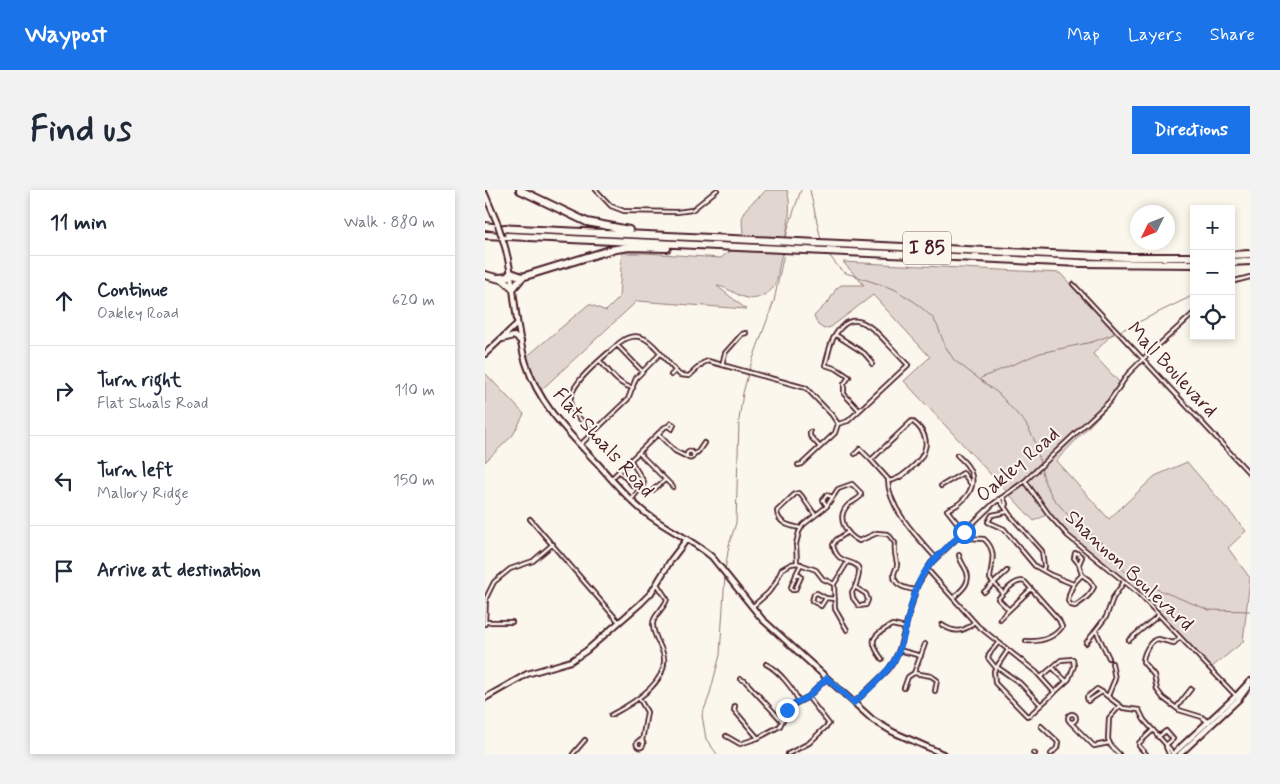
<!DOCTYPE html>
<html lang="en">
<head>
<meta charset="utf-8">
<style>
  body { margin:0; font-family:Mynerve,sans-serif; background:#f2f2f3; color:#1f2937 }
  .controls { position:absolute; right:15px; top:15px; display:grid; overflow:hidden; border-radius:0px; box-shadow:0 2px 8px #0003 }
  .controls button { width:45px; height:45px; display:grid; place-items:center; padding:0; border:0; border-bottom:1px solid #e0e1e3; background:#fff; color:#1f2937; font:25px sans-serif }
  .compass { position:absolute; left:645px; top:15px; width:45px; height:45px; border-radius:50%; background:#fff; box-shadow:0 2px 8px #0003; rotate:227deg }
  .stop { position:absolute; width:15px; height:15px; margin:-11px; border:4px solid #1a73e8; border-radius:50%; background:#fff }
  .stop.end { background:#1a73e8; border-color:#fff; box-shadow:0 1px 5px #0008 }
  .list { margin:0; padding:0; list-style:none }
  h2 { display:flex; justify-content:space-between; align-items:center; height:65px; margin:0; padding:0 20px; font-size:21px }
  h2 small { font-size:16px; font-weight:400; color:#747a83 }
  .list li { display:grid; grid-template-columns:32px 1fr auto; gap:15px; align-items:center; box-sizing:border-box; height:90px; padding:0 20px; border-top:1px solid #e0e1e3 }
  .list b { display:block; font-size:19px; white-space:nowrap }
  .list p { margin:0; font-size:16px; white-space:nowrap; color:#747a83 }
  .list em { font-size:16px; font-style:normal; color:#747a83 }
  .icon { flex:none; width:28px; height:28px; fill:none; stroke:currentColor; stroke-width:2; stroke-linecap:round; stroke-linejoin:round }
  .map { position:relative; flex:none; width:765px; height:564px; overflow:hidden; border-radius:0px }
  header { display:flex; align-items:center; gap:30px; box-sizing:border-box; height:70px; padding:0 25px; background:#1a73e8; color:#fff }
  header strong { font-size:24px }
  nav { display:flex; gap:28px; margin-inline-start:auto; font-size:18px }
  .intro { display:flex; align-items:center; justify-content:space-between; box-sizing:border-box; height:120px; padding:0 30px }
  h1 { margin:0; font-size:35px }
  .button { padding:12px 22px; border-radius:0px; background:#1a73e8; color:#fff; font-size:18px; font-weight:700 }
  main { display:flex; gap:30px; padding:0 30px }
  aside { flex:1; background:#fff; border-radius:0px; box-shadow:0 2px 8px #0003 }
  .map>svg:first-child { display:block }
  .green { fill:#e2d7d0; stroke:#967b7e }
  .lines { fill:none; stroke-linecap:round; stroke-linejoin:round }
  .stream { stroke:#907477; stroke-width:1 }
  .minor-casing { stroke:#4a1f2b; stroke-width:6 }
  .tertiary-casing { stroke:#4a1f2b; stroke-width:8 }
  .motorway-casing { stroke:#4a1f2b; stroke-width:10 }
  .minor { stroke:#fbf7ec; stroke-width:2.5 }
  .tertiary { stroke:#fbf7ec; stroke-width:4 }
  .motorway { stroke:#fbf7ec; stroke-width:6 }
  .tertiary-bridge-casing { stroke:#4a1f2b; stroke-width:8; stroke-linecap:butt }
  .tertiary-bridge { stroke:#fbf7ec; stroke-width:4 }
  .route { stroke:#1a73e8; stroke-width:6 }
  .labels { text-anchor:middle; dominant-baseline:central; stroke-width:4; stroke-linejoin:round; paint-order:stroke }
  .shield { fill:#fbf7ec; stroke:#7f6065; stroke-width:1 }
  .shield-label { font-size:19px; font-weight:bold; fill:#4a1f2b }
  .street-label { font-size:20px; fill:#4a1f2b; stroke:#fbf7ec }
</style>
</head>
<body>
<header>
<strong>Waypost</strong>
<nav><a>Map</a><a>Layers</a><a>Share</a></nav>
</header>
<div class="intro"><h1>Find us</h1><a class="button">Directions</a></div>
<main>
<aside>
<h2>11 min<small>Walk · 880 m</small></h2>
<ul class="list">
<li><svg class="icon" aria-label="ahead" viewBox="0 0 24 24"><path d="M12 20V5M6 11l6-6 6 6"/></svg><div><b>Continue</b><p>Oakley Road</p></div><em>620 m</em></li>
<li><svg class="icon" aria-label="right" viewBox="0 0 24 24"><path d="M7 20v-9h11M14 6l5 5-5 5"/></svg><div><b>Turn right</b><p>Flat Shoals Road</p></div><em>110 m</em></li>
<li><svg class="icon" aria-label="left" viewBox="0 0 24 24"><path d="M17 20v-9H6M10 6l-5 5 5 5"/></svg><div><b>Turn left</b><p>Mallory Ridge</p></div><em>150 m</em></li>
<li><svg class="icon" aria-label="arrive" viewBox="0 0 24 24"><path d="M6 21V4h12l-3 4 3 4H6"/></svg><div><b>Arrive at destination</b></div></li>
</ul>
</aside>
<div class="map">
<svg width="765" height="564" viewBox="0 0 765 564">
  <rect width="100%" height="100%" fill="#fbf7ec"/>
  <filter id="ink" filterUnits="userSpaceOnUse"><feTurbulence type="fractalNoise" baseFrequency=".02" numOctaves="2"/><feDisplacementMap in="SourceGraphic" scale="10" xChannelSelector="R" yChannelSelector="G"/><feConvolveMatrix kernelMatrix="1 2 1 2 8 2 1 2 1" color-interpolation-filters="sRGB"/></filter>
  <g filter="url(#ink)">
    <path class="green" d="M281 0H302C309 23 299 50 295 72 293 80 293 91 288 98 285 102 276 107 272 108 258 112 245 97 232 96L261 119 152 111 54 202 43 184 39 169 104 114 121 121 134 108 137 63H161L236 68 242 63 256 57C261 45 255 35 258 24 262 14 275 8 281 0Z
      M358 72 575 83 629 142 608 164 636 194 630 209 571 271 624 329 670 286 702 272 761 341 743 358 765 388 758 452 727 477 638 389 597 357 563 324 549 331 419 191 445 167 388 105 346 137 339 139 333 135 329 126 344 111 351 99 356 95H379Z
      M0 183 39 224 28 245 0 272Z"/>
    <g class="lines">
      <path class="stream" d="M325 0 336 50
        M301 49 303 38 316 0
        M344 65 355 79 361 83 409 99 430 112 448 128 453 137 460 156 469 170 514 204 541 234 549 249 560 293 568 308 584 326 618 354 641 383 664 396 724 420 765 421
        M746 78 752 75
        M496 188 555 163 607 152 629 144 709 105
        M240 381 244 355 251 333 254 230 258 203 265 177 289 111 299 63
        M232 564 221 549 217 525 224 507 235 465 240 385"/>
      <defs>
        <path id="minor" d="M111 0 126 16 139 21 192 22 207 20 232 0
          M746 92 765 87
          M588 94 765 284
          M351 145 379 163 386 171 387 174
          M132 155 157 181
          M115 171C125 182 133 195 148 198
          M237 175 240 163 257 144 261 143
          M186 185 190 181
          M427 231C449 247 442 266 424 280 417 286 412 290 403 291V289L386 270Z
          M108 242C101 235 92 227 87 219 76 197 120 167 134 153 162 131 176 169 195 185L204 186 218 173 223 171 321 198 347 225 353 234
          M325 242V246L335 257
          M173 244 190 261 202 267
          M95 255 143 209 151 188 175 164
          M201.5 265a3.5 3.5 0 1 1 7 0a3.5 3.5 0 1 1-7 0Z
          M154 263 188 297
          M209 264 213 262 219 253
          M370 264 375 259 386 270
          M472 265C476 269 480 272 483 277 495 296 480 313 462 320L484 348 499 349C513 361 506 374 505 389L518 403
          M146 271 159 292 158 295 146 310
          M313 275 317 274 350 243 353 234 363 231 423 175C416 168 409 160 402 153 384 133 365 117 348 149 344 157 343 167 340 175L352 179 364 187 359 194V204L374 220
          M134 281 148 296
          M126 289 180 237 183 236 187 239 189 235 186 233 183 236
          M403 291C404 319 433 348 451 368
          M540 291 565 326 583 346 652 402 752 507
          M456 296 478 283 486 294
          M168 300 180 290
          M518 307 521 314 520 316
          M514 309 525 325 557 361 559 376 558 380
          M342 316 338 310 342 305 347 307
          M522 322 507 325 503 332 519 339 550 376 566 385 588 394
          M45 329 134 432
          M315 338C305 336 293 334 292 321L310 304 313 303 316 305 330 325
          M363 342 351 350 348 355C354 384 385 360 370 397
          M590 363H592L597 367 594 374 589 368Z
          M312 373 311 354 314 342 318 335 341 317 353 299 367 294 376 303V306C372 310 367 312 363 315 350 328 362 345 374 351L392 343 403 344 410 353C409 362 410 364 412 373 413 378 409 380 409 385 409 396 422 399 431 400
          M594 374 597 385
          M442 379 493 436 551 482 569 502
          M311 384 316 374
          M314 384 316 387 310 400H307L306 397 311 385Z
          M597 385 604 390 609 397C605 406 598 411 590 416L586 415 583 411C584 400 589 392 597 385Z
          M349 394 362 373
          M370 397 381 404 383 410 381 415 374 416 368 408 367 402Z
          M499 402 522 381
          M332 403 341 408 336 416 327 411 329 404Z
          M341 408 350 409
          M468 408C477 400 487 392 481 380 478 374 475 371 474 365
          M267 417 283 403 290 394 297 379 306 374 312 373 331 380 338 389 349 394 350 419 362 440
          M515 429 524 420
          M0 432H27
          M0 434 1 408 9 392 25 379 48 371 68 354
          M457 435C469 443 479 443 489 432
          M611 441 624 468
          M695 447 689 453C684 452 678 450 673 449 665 449 658 465 658 472L669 485 672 500 678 508 694 520 717 527 726 535
          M644 450 674 425
          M541 451C556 452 568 449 577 437L574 430 540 392C531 388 519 402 513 409L524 420 546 399
          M601 453 621 427 628 408 639 392
          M414 460 436 466
          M523 460 509 481 510 493 542 526 546 524 584 489 589 476 588 469 576 470 556 487
          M397 469C382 449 388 446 407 435L421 438
          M281 474C293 480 309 499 314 512
          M512 477 535 493 556 515
          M511 478 503 468 504 464 513 453
          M568 478 581 491
          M429 483 440 454
          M255 489 260 491 297 531
          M419 498 423 487 429 483 446 486 452 490 450 501
          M612 499 617 502 603 511 602 507Z
          M617 502 638 518 654 520 659 530 685 559 687 563
          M623 506 630 489 627 473
          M154 508 162 522 157 551
          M369 513 403 480 409 471 414 460 432 396 446 373 508 314 540 291 624 212 643 184 657 170 709 123
          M250 516 249 520 273 548
          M691 518 706 499
          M583 528a4 4 0 1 1 8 0a4 4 0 1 1-8 0Z
          M126 525C145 515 182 494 179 468 178 457 168 447 168 435 167 426 180 418 182 409L172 394
          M585 532 609 556 624 553
          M556 536 573 552 572 558 566 564
          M241 546 255 554 273 548 295 536 304 517 323 507 342 488
          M673 547 681 541 688 549 681 555
          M151.5 554a3.5 3.5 0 1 1 7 0a3.5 3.5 0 1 1-7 0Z
          M681 557 684 564
          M548 563 550 564
          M88 564 100 550
          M303 564 324 553 344 534 323 507
          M634 564 626 556 623 549 624 528 635 516
          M661 564 654 556V553L667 541"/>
        <path id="tertiary" d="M0 4 13 35
          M17 47C31 88 28 132 41 173 54 215 84 243 113 274 127 290 141 307 158 321 179 338 206 349 227 367L277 429 388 530 408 542 458 564
          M18 149 29 146 36 151
          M0 164 32 134
          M0 508 42 484 86 471 101 461 155 414 166 403 186 370 202 349
          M688 564 751 506 765 491
          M695 564 754 509 765 494"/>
        <path id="motorway" d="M35 0 102 32 144 40
          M0 36 14 38 565 64 642 67H709
          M0 45 596 73 709 74
          M746 65 765 64
          M746 72 765 71
          M0 85 19 90 28 98 37 87
          M15 88 22 87 26 83 37 87 125 60 144 57 182 58"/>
      </defs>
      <use href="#minor" class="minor-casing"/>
      <use href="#tertiary" class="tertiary-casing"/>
      <use href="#motorway" class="motorway-casing"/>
      <use href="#minor" class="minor"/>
      <use href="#tertiary" class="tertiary"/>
      <use href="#motorway" class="motorway"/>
      <defs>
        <path id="tertiary-bridge" d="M13 35 17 47"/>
      </defs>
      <use href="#tertiary-bridge" class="tertiary-bridge-casing"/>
      <use href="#tertiary-bridge" class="tertiary-bridge"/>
    </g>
  </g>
  <g class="lines" filter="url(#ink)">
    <path class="route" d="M302 520 304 516 323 507 342 488 369 513C382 500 399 487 409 471 423 447 422 416 435 390 444 371 463 357 479 342"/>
  </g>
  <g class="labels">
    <rect class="shield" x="418" y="41.5" width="48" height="33" rx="4"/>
    <g class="shield-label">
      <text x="442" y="58">I 85</text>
    </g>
    <g class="street-label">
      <text transform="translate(687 180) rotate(47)">Mall Boulevard</text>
      <text transform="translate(118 253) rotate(48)">Flat Shoals Road</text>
      <text transform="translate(533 275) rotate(-41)">Oakley Road</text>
      <text transform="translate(644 381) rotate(43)">Shannon Boulevard</text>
    </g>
  </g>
</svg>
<div class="controls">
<button>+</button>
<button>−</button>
<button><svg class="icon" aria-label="locate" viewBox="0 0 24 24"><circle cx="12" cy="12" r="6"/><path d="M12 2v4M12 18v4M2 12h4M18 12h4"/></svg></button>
</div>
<svg class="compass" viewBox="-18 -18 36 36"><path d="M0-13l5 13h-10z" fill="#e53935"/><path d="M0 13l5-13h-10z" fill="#747a83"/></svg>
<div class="stop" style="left:479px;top:342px"></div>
<div class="stop end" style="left:302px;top:520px"></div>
</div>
</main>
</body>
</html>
